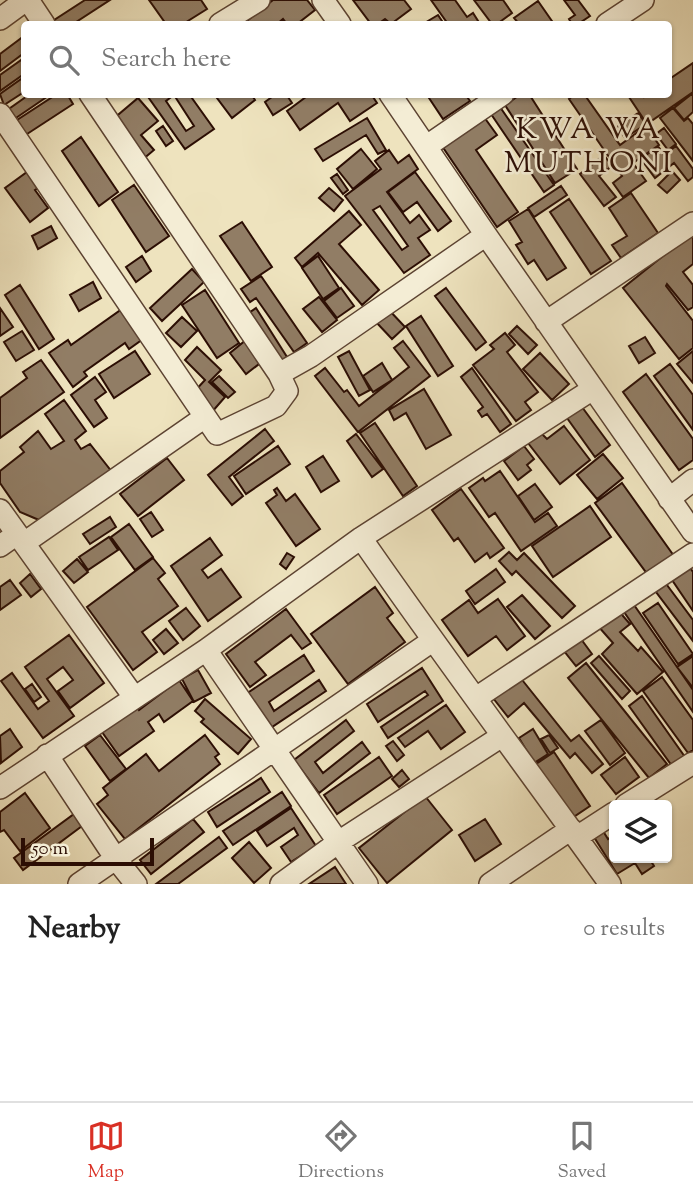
<!DOCTYPE html>
<html lang="en">
<head>
<meta charset="utf-8">
<style>
  body { margin:0; font-family:"Sorts Mill Goudy",serif; background:#f2f2f2; color:#222 }
  .controls { position:absolute; right:21px; bottom:21px; display:grid; overflow:hidden; border-radius:7px; box-shadow:0 2px 5px #0004 }
  .controls button { width:63px; height:63px; display:grid; place-items:center; padding:0; border:0; border-bottom:2px solid #e0e0e0; background:#fff; color:#222; font:35px sans-serif }
  .scale { position:absolute; left:21px; bottom:18px; width:133px; box-sizing:border-box; padding-left:7px; border:4px solid #2c0e04; border-top:0; font-size:19px; line-height:24px; white-space:nowrap; color:#2c0e04; -webkit-text-stroke:5px #f4edd5; paint-order:stroke }
  .list { margin:0; padding:0; list-style:none }
  h2 { display:flex; justify-content:space-between; align-items:center; height:91px; margin:0; padding:0 28px; font-size:30px }
  h2 small { font-size:23px; font-weight:400; color:#767676 }
  .icon { flex:none; width:38px; height:38px; fill:none; stroke:currentColor; stroke-width:2; stroke-linecap:round; stroke-linejoin:round }
  .map { position:relative; flex:none; width:693px; height:884px; overflow:hidden }
  .search { position:absolute; background:#fff; box-shadow:0 2px 5px #0004; left:21px; right:21px; top:21px; height:77px; display:flex; align-items:center; gap:18px; box-sizing:border-box; padding:0 24px; border-radius:7px; color:#767676; font-size:26px }
  .sheet { height:217px; background:#fff }
  nav { display:flex; justify-content:space-around; align-items:center; box-sizing:border-box; height:98px; border-top:2px solid #e0e0e0; background:#fff; font-size:19px; color:#767676 }
  nav a { display:grid; justify-items:center; gap:4px }
  nav .on { color:#d93025 }
  .map>svg:first-child { display:block }
  .building { fill:#917d65; stroke:#2c0e04; stroke-width:2; fill-rule:evenodd }
  .lines { fill:none; stroke-linecap:round; stroke-linejoin:round }
  .minor-casing { stroke:#5c4332; stroke-width:24 }
  .minor { stroke:#f4edd5; stroke-width:21 }
  .labels { text-anchor:middle; dominant-baseline:central; stroke-width:5; stroke-linejoin:round; paint-order:stroke }
  .quarter-label { font-size:30px; letter-spacing:2px; fill:#2c0e04; stroke:#f4edd5 }
</style>
</head>
<body>
<div class="map">
<svg width="693" height="884" viewBox="0 0 693 884">
  <rect width="100%" height="100%" fill="#eee3be"/>
  <filter id="stains"><feTurbulence type="fractalNoise" baseFrequency=".00286" numOctaves="4"/><feColorMatrix values="0 0 0 0 .2 0 0 0 0 .09 0 0 0 0 .02 0 0 0 .5 -.17"/></filter>
  <radialGradient id="worn" r=".72"><stop offset=".6" stop-color="#630" stop-opacity="0"/><stop offset="1" stop-color="#630" stop-opacity=".3"/></radialGradient>
  <path class="building" d="M85 0H110L73 24H48Z
    M149 0H201L207 9 183 24H166Z
    M273 0H307L315 10 297 24H287L283 19 277 24H243Z
    M353 0H404L411 9 391 24 385 19 378 24H371Z
    M431 0H455L467 17 473 13 480 24H448Z
    M474 0H503L512 13 497 24H492Z
    M564 0H578L590 16 578 24H572L569 19 575 15Z
    M538 1 554 24H519L514 18Z
    M438 15 444 24H423Z
    M24 36V53L0 71V54Z
    M24 58V74L0 91V75Z
    M693 63V92L647 124 627 94H642L644 97 648 94H668V80Z
    M24 77V92L4 105 0 94Z
    M693 93V112L684 120 674 108Z
    M30 94H51L13 120 6 111Z
    M57 94H67L73 104 24 136 14 122Z
    M146 94H189L214 129 185 149ZM174 95 194 126 186 131 166 101Z
    M214 94H251L255 100 232 118Z
    M276 94H286L292 103 273 115 265 102Z
    M310 94H371L377 103 350 121 338 103 300 130 287 111Z
    M465 94 470 101 443 119 427 95Z
    M521 94H529L577 169 555 183 505 105Z
    M575 94H584L620 145 646 126 659 145 633 163 646 181 623 197 613 183 622 176 569 99Z
    M138 98 158 121 141 135 154 150 142 160 112 120Z
    M500 107 554 185 544 192 491 114Z
    M673 108 684 121 688 118 693 124V161L660 118Z
    M638 113 646 124 625 138 617 127Z
    M484 117 497 135 476 150 518 212 497 227 442 146Z
    M367 118 386 150 378 154 366 135 323 161 315 149Z
    M163 126 173 141 166 146 156 131Z
    M664 128 676 144 668 150 656 134Z
    M81 137 118 192 99 206 62 151Z
    M658 146 664 155 676 146 693 169V177L688 181 674 163 655 178 641 159Z
    M361 149 377 169 353 189 337 169Z
    M389 150 398 163 409 155 418 169 387 192 410 223 419 215 430 230 418 238 430 255 404 273 345 196 381 169 375 161ZM380 206 408 246 402 250 373 210Z
    M604 155 612 166 599 176 616 197 604 206 580 174Z
    M672 171 680 180 667 193 658 185Z
    M27 172 38 188 35 190 48 208 30 222 5 188Z
    M415 172 451 221 438 231 417 202 403 212 388 192Z
    M337 174 348 190 343 194 331 178Z
    M134 185 169 236 146 252 112 200Z
    M561 186 567 195 534 217 528 208Z
    M329 188 343 200 334 211 319 198Z
    M631 193 658 233 621 258 612 245 627 236 609 208Z
    M569 199 611 261 591 274 550 212Z
    M528 209 566 268 547 280 534 260 528 264 516 245 522 242 509 221Z
    M349 211 361 225 339 244 379 290 362 305 318 253 302 267 295 258Z
    M242 222 272 267 251 281 220 236Z
    M51 226 57 238 38 249 32 236Z
    M693 232V264L683 272 693 285V307L688 310 667 284 666 286 693 321V348L679 359 623 288Z
    M142 256 151 271 136 282 126 267Z
    M318 256 339 288 323 299 302 268Z
    M192 269 204 282 162 321 150 308Z
    M261 276 307 343 294 352 256 298 250 302 241 289Z
    M93 282 101 298 79 311 70 295Z
    M20 285 54 339 39 349 5 295Z
    M341 288 354 306 337 318 324 301Z
    M446 288 486 342 476 350 435 296Z
    M205 290 239 343 217 358 182 305Z
    M319 297 337 320 322 332 303 309Z
    M0 308 13 327 0 336Z
    M256 308 287 357 274 365 243 317Z
    M122 309 143 339 129 349 125 343 84 372 87 376 73 387 49 353 68 340 71 345Z
    M389 310 405 327 392 339 376 322Z
    M421 316 453 366 438 376 406 326Z
    M182 317 197 331 181 347 166 333Z
    M517 326 537 345 528 354 509 334Z
    M22 331 34 350 16 361 4 342Z
    M505 333 515 345 507 352 538 392 525 402 531 410 516 421 473 365 494 349 490 345Z
    M645 337 655 353 639 363 629 346Z
    M246 340 263 361 246 374 230 353Z
    M403 341 430 376 358 432 315 376 325 368 344 392 347 390 359 406 409 367 394 348Z
    M197 347 221 370 209 382 225 397 212 412 193 393 205 380 185 360Z
    M135 351 150 374 114 398 99 374Z
    M349 351 370 390 359 396 338 357Z
    M693 351V383L677 364Z
    M540 353 569 384 552 400 523 369Z
    M41 360 64 392 0 438V398L27 378 23 372Z
    M382 363 392 380 373 392 363 376Z
    M670 364 693 395V430L654 376Z
    M472 368 511 424 500 432 487 414 482 417 478 411 483 407 461 377Z
    M646 374 693 439V460L679 470 623 392Z
    M219 376 235 392 228 398 212 382Z
    M95 377 106 392 95 400 107 418 94 427 71 395Z
    M424 389 451 435 426 449 406 413 394 420 389 410Z
    M64 400 86 431 75 440 81 449 90 444 112 472 39 520 20 512 0 483V471L24 452 20 447 38 431 51 449 64 441 45 414Z
    M582 407 610 445 595 457 567 418Z
    M375 423 417 486 403 496 360 433Z
    M564 426 590 460 560 484 528 443 541 433 547 439Z
    M265 429 274 441 229 477 243 496 232 505 208 475Z
    M356 434 383 469 372 477 347 441Z
    M278 446 290 464 246 494 234 476Z
    M524 446 534 459 527 465 531 470 518 480 504 461Z
    M603 454 623 478 597 499 577 475Z
    M323 456 339 481 321 492 306 467Z
    M167 458 184 480 138 516 120 494Z
    M500 471 535 522 548 513 557 526 521 551 495 513 489 517 469 488 483 478 485 481Z
    M622 483 674 556 648 575 595 503Z
    M535 484 552 507 534 520 518 496Z
    M277 488 286 501 295 494 320 529 296 546 266 503 277 495 274 490Z
    M461 489 504 548 490 558 487 553 475 562 458 538 454 541 432 510Z
    M590 506 611 537 553 577 532 546Z
    M151 512 163 530 152 537 140 519Z
    M110 517 116 527 90 544 83 534Z
    M129 524 153 557 135 570 111 537Z
    M109 537 118 550 88 570 79 557Z
    M210 538 222 555 202 570 208 578 221 569 241 597 208 621 171 566Z
    M509 552 517 560 524 553 575 606 562 618 516 571 512 575 499 561Z
    M287 553 294 557 286 569 280 564Z
    M153 558 165 573 158 579 178 606 142 632 157 652 133 670 87 607Z
    M77 559 88 572 74 583 63 571Z
    M688 565 693 572V611L670 577Z
    M496 569 505 582 475 604 466 591Z
    M30 574 41 589 31 597 20 583Z
    M10 580 21 595 0 610V587Z
    M664 581 693 620V641L653 588Z
    M375 587 393 613 387 618 405 642 348 684 311 634Z
    M522 595 550 626 535 639 507 607Z
    M498 599 525 636 507 650 496 636 468 656 442 620 469 600 478 613Z
    M632 602 693 690V712L622 609Z
    M658 603 693 654 678 664 643 613Z
    M186 608 200 626 183 640 169 621Z
    M286 609 311 643 302 649 291 635 255 662 266 675 250 687 226 654Z
    M617 609 630 624 620 632 638 651 641 647 663 672 637 694 602 654 613 643 598 626Z
    M166 629 178 643 164 654 153 640Z
    M69 635 104 683 70 708 58 691 73 680 63 667 47 679 74 716 43 738 1 681 12 673 38 709 49 701 25 667Z
    M581 639 592 654 576 666 564 651Z
    M304 655 314 671 269 702 274 711 319 680 326 691 269 729 246 694Z
    M599 656 630 691 622 699 591 663Z
    M693 656V688L677 667Z
    M586 663 667 764 649 778 568 678Z
    M422 668 443 701 388 738 381 727 428 695 425 691 378 722 367 704Z
    M198 670 211 693 194 702 182 679Z
    M519 676 571 741 579 735 603 764 592 773 575 753 570 758 524 703 508 717 493 698Z
    M662 677 693 720V750L688 753 643 691Z
    M179 680 193 701 164 722 159 714 148 722 154 731 119 756 102 732 137 707 139 710Z
    M32 684 41 697 34 702 25 689Z
    M642 696 685 757 672 766 629 706Z
    M205 699 251 739 238 754 201 722 204 719 195 711Z
    M446 705 465 732 441 749 428 731 405 747 398 738Z
    M346 720 354 731 315 762 323 773 362 742 370 753 319 793 294 760Z
    M601 720 625 753 610 765 585 731Z
    M10 729 22 747 1 763 0 736Z
    M533 729 548 754 534 763 519 738Z
    M100 735 126 769 110 781 85 746Z
    M205 735 219 754 215 757 220 764 125 839 97 804 108 795 103 788 146 754 159 771Z
    M549 735 558 748 550 753 541 739Z
    M393 741 404 755 397 761 386 746Z
    M554 752 590 806 572 818 536 764Z
    M379 757 392 776 337 814 324 795Z
    M625 757 639 777 616 794 601 775Z
    M402 770 409 779 399 787 392 779Z
    M261 778 270 792 217 827 208 812Z
    M282 792 291 806 233 845 223 831Z
    M25 793 50 828 20 851 4 830 0 832V812Z
    M425 796 452 830 387 883 359 848Z
    M291 808 316 846 291 862 281 847 298 835 294 828 267 846 257 831Z
    M74 814 82 826 23 870 14 858Z
    M193 819 204 832 151 874 140 860Z
    M485 819 501 844 475 861 459 835Z
    M603 831 608 839 614 835V858H649L654 866 642 874 635 863 617 874 594 837Z
    M219 837 227 848 178 884H156Z
    M249 842 271 868 254 883 232 858Z
    M335 867 346 884H309Z"/>
  <g class="lines">
    <defs>
      <path id="minor" d="M28 0 44 24
        M323 0 340 24
        M0 19 26 0
        M220 24 259 0
        M607 24 643 0
        M90 94 279 374
        M390 94 486 235 693 532
        M0 114 217 434 276 406 287 391 279 374 311 356 486 235
        M427 146 503 94
        M546 322 693 223
        M669 499 693 480
        M0 510 134 697
        M361 538C442 655 527 768 610 884
        M24 543 205 417
        M0 546 17 534
        M206 650 367 884
        M476 698 693 554
        M47 755 116 859 136 884
        M0 788 206 650 361 538 593 389
        M626 805 693 763
        M577 837 614 813
        M79 884 432 641
        M281 884 340 841 502 736
        M490 884 571 829"/>
    </defs>
    <use href="#minor" class="minor-casing"/>
    <use href="#minor" class="minor"/>
  </g>
  <g class="labels">
    <g class="quarter-label">
      <text x="589" y="130">KWA WA<tspan x="589" dy="34">MUTHONI</tspan></text>
    </g>
  </g>
  <rect width="100%" height="100%" filter="url(#stains)"/>
  <rect width="100%" height="100%" fill="url(#worn)"/>
</svg>
<div class="controls">
<button><svg class="icon" aria-label="layers" viewBox="0 0 24 24"><path d="M12 4l9 5-9 5-9-5zM3 14l9 5 9-5"/></svg></button>
</div>
<div class="scale">50 m</div>
<div class="search"><svg class="icon" aria-label="search" viewBox="0 0 24 24"><circle cx="10" cy="10" r="6"/><path d="M15 15l6 6"/></svg>Search here</div>
</div>
<section class="sheet">
<h2>Nearby<small>0 results</small></h2>
<ul class="list">
</ul>
</section>
<nav>
<a class="on"><svg class="icon" aria-label="map" viewBox="0 0 24 24"><path d="M3 6l6-2 6 2 6-2v14l-6 2-6-2-6 2zM9 4v14M15 6v14"/></svg>Map</a>
<a><svg class="icon" aria-label="directions" viewBox="0 0 24 24"><path d="M12 3l9 9-9 9-9-9zM9 14v-3h6M13 9l2 2-2 2"/></svg>Directions</a>
<a><svg class="icon" aria-label="saved" viewBox="0 0 24 24"><path d="M7 4h10v16l-5-4-5 4z"/></svg>Saved</a>
</nav>
</body>
</html>
